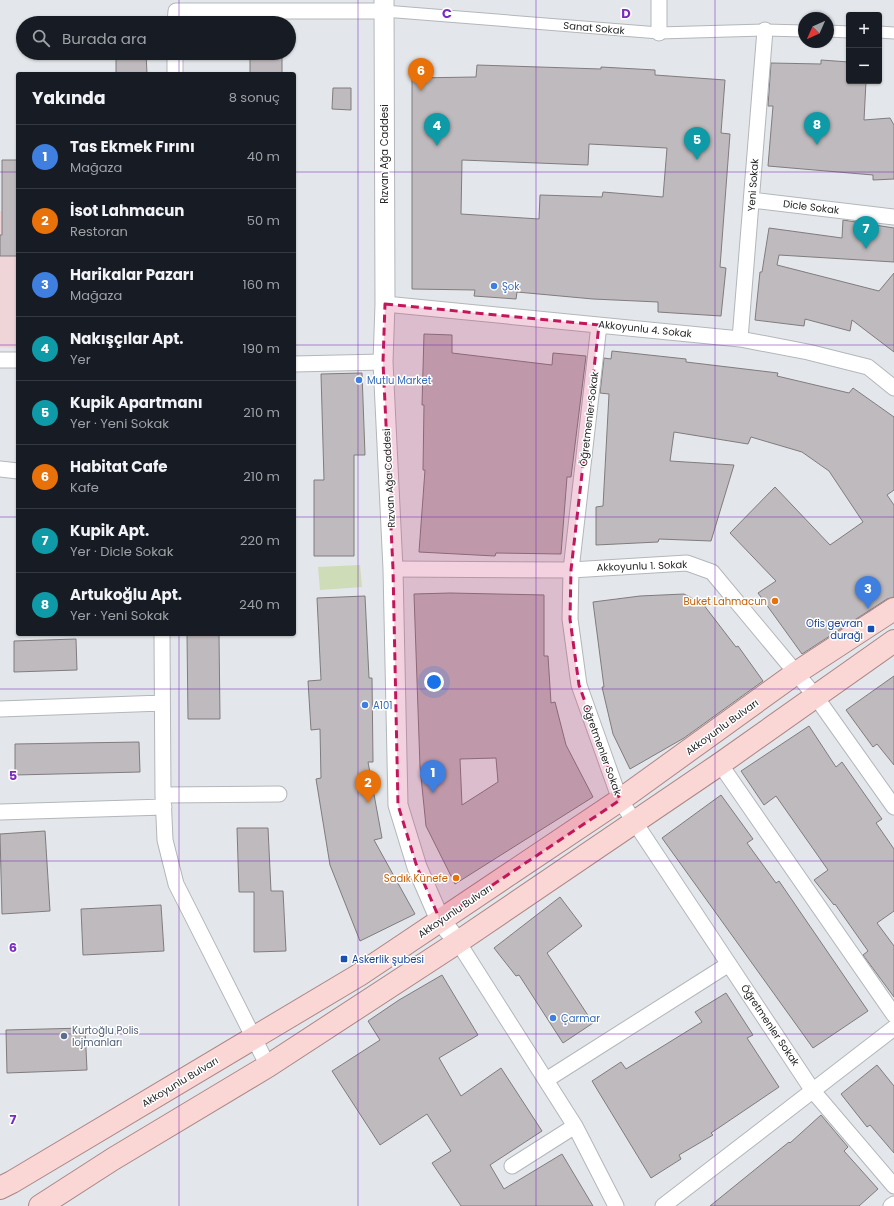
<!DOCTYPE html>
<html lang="tr">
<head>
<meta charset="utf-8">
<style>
  body { margin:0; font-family:Poppins,sans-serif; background:#242831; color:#f1f3f6 }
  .controls { position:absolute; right:12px; top:12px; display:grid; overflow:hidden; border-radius:4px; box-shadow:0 1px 3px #0004 }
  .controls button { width:36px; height:36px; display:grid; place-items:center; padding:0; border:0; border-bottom:1px solid #363941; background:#171b24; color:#f1f3f6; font:20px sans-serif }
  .compass { position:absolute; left:798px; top:12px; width:36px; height:36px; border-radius:50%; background:#171b24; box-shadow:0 1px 3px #0004; rotate:225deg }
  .you { position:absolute; left:434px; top:682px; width:14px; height:14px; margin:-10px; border:3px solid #fff; border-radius:50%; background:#1a73e8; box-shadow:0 0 0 6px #1a73e833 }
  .badge { display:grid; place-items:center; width:26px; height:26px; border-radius:50%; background:#b6b29d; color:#fff; font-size:13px; font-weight:700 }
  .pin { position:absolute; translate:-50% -33px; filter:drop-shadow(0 1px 2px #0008) }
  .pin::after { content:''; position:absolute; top:21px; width:14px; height:12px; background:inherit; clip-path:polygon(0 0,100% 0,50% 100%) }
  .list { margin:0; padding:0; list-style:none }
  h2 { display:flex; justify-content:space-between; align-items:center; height:52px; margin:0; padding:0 16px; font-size:17px }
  h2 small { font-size:13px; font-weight:400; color:#9ea1a6 }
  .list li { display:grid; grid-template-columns:26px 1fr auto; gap:12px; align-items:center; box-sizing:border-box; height:64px; padding:0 16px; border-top:1px solid #363941 }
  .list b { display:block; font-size:15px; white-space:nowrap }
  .list p { margin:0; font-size:13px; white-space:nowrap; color:#9ea1a6 }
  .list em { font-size:13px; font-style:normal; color:#9ea1a6 }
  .icon { flex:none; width:22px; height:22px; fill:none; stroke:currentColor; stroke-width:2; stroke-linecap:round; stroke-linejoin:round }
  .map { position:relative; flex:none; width:894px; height:1206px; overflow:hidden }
  .search { position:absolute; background:#171b24; box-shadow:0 1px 3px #0004; left:16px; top:16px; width:280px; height:44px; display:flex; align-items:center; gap:10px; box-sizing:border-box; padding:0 14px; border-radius:22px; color:#9ea1a6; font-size:15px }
  .panel { position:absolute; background:#171b24; box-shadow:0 1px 3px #0004; left:16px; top:72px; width:280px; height:564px; border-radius:4px }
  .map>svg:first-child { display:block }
  .education { fill:#efd4d8 }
  .green { fill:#ceddb7 }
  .building { fill:#bfbabd; stroke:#807c7e; fill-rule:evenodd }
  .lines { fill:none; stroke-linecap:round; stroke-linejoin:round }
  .pedestrian-casing { stroke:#b3b6ba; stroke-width:13 }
  .minor-casing { stroke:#b3b6ba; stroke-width:17 }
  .tertiary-casing { stroke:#b3b6ba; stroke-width:21 }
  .primary-casing { stroke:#ac8684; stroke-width:24 }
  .pedestrian { stroke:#fff; stroke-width:11 }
  .minor { stroke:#fff; stroke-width:15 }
  .tertiary { stroke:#fff; stroke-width:19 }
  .primary { stroke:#fad6d4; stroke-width:22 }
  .marked { fill:#c2185b; fill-opacity:0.2; stroke:#c2185b; stroke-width:3; stroke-dasharray:8 5; stroke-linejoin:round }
  .grid { fill:none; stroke:#7b2cbf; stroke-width:1; stroke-opacity:0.55 }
  .shop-dot { fill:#3f7fe0; stroke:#fff; stroke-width:1.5 }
  .food-dot { fill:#e8710a; stroke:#fff; stroke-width:1.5 }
  .transit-dot { fill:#1a4fb4; stroke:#fff; stroke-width:1.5 }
  .service-dot { fill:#5c6f8a; stroke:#fff; stroke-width:1.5 }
  .labels { text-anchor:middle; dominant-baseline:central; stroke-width:3; stroke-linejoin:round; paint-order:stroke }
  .street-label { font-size:10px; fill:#242526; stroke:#fff }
  .shop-label { font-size:10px; fill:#366cbe; stroke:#fff; text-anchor:start }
  .food-label { font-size:10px; fill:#c56008; stroke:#fff; text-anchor:end }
  .transit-label { font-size:10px; fill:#164399; stroke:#fff; text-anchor:end }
  .service-label { font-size:10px; fill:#4e5e75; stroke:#fff; text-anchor:start }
  .grid-label { font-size:13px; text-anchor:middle; font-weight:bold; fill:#7b2cbf; stroke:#fff; stroke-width:3; stroke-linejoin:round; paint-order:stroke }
</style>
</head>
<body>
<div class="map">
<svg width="894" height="1206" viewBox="0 0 894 1206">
  <rect width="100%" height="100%" fill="#e3e6ea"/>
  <path class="education" d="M18 210V348L0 347V211Z"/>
  <path class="green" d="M360 565 362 587 320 590 318 567Z"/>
  <path class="building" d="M116 53H146L147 74H116Z
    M250 53H282V74H250Z
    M821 60 849 62V81H866L864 120 890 118 894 125V179L873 180V175L768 166 773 106H768L771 63 821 64Z
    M477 65 601 69V67L655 70V75L725 80 721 133 730 134 720 267 726 268 721 316 658 312V302L593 299 517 292 516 299 474 296 475 290 412 289V78L476 77ZM589 144 667 148 663 197 603 192 602 197 540 195 539 219 461 214 462 160 588 165Z
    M333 88H351V110L332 109Z
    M2 160H18V256H0V235H2Z
    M843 220 894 228V262L779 255 777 265 879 291 894 273V352L852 320 850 331 805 319 804 326 755 320 760 272H762L769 228 842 238Z
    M424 334 452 335V353L552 365 553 353 586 356 571 477H567L561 554 496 553 495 556 419 552 425 470H423L424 405H422Z
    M612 351 686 359V362L778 373 777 376 849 393 853 388 894 417V490L887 495 894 505V597L887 599 802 654 758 593 776 581 730 533 775 487 830 545 863 522 829 471 802 452 751 437 748 444 674 432 670 461 734 465 711 541 659 539 658 542 596 545V507L603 506 609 394 600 393 604 358 611 359Z
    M362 373 365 455H354V556H314V480H324L321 374Z
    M450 593 544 595V656H548L551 703 555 702 566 745 593 797 455 884 426 826 420 767 414 594ZM496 758 498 782 462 805 460 759Z
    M684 594 703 604 736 647 738 646 763 681 684 738 630 769 613 734 602 687H604L593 602 640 596Z
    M365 596 369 678H372L373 762H368L382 838 374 840 415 914 360 941 330 865 316 779 321 778 320 729 311 730 308 681 321 680 317 598Z
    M187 634H219L220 719H188Z
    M76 639 77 670 14 672V641Z
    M894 676V765L877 744 873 747 846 710Z
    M809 726 836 767 842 762 882 819 876 823 894 849V911L877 923 894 946V997L863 955 868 951 835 904 834 905 814 880 828 870 776 796 764 805 741 771Z
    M139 742 140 772 15 775V744Z
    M721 795 753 839 747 843 776 883 779 881 868 1011 813 1048 662 838Z
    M237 828H268L271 891H283L286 951 254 952V892H239Z
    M45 831 50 911 2 914 0 834Z
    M560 897 582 926 547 953 593 1023 563 1043 519 975 516 976 494 948Z
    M161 905 164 951 83 955 81 909Z
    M442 975 478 1035 439 1058 461 1096 501 1068 542 1131 490 1165 504 1189 562 1154 593 1206H461L432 1163 451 1151 427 1114 380 1145 332 1071 380 1040 368 1021 399 1000Z
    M726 993 753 1035 747 1038 779 1087 711 1133 713 1135 679 1155 681 1159 651 1178 592 1081 621 1062 626 1069 702 1022 695 1012Z
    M85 1028 87 1070 7 1073 6 1030Z
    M877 1065 894 1086V1153L870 1125 867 1127 841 1094Z
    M821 1115 848 1147 844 1151 878 1189 859 1206H710L789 1142 790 1143Z"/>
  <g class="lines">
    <defs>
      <path id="pedestrian" d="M384 11 659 33 765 30 804 31
        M828 31 849 32
        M879 32 894 33"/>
      <path id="minor" d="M175 23 176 11H384
        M659 33V0
        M175 74V53
        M752 200 894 217
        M385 304 740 339 808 352 868 367 894 388
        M599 325 571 570 570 619 579 685 620 800 813 1091 894 1186
        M740 339 765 30
        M0 360H18
        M294 364 383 362
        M0 469 18 471
        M393 569 571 570 687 563 712 572 816 697 894 807
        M162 634 163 795 165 840 176 884 268 1066
        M0 709 162 703
        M720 764 894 1015
        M163 795 279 794
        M0 812 164 807
        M458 942 575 1126 616 1206
        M546 1080 729 964
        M512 1166 575 1126
        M663 1206 894 1028
        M891 1206 894 1204"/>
      <path id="tertiary" d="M384 0 385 304 383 362 393 569 398 805 417 867 440 920 458 942"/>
      <path id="primary" d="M0 1188 12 1182 359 975 620 800 796 673 894 609
        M40 1206 113 1159 268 1066 458 942 720 764 894 641"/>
    </defs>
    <use href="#pedestrian" class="pedestrian-casing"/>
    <use href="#minor" class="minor-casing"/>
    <use href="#tertiary" class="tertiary-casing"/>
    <use href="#primary" class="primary-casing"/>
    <use href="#pedestrian" class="pedestrian"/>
    <use href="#minor" class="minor"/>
    <use href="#tertiary" class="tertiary"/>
    <use href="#primary" class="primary"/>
  </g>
  <path class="marked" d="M385 304 599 325 571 570 570 619 579 685 620 800 440 920 417 867 398 805 393 569 383 362Z"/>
  <path class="grid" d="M179 0V23M358 0V1206M536 0V1206M715 0V1206M179 53V74M0 172H18M294 172H894M0 345H18M294 345H894M0 517H18M294 517H894M179 634V1206M0 689H894M0 861H894M0 1034H894"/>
  <g class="shop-dot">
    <circle cx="494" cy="286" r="4"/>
    <circle cx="359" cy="380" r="4"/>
    <circle cx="365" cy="705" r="4"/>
    <circle cx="553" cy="1018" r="4"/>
  </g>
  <g class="food-dot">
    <circle cx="775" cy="601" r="4"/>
    <circle cx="456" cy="878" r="4"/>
  </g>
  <g class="transit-dot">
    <rect x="867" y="625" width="8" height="8" rx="2"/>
    <rect x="340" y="955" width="8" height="8" rx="2"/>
  </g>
  <circle class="service-dot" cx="64" cy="1036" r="4"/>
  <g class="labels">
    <g class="street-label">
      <text transform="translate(594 28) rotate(5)">Sanat Sokak</text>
      <text transform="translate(384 154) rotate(-90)">Rızvan Ağa Caddesi</text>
      <text transform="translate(753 185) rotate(-86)">Yeni Sokak</text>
      <text transform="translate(811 207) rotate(7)">Dicle Sokak</text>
      <text transform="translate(645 329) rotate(6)">Akkoyunlu 4. Sokak</text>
      <text transform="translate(589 419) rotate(-83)">Öğretmenler Sokak</text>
      <text transform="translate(389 478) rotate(-93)">Rızvan Ağa Caddesi</text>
      <text transform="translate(642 566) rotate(-2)">Akkoyunlu 1. Sokak</text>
      <text transform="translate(722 727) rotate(-36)">Akkoyunlu Bulvarı</text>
      <text transform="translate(602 750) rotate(70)">Öğretmenler Sokak</text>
      <text transform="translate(455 911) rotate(-34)">Akkoyunlu Bulvarı</text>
      <text transform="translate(770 1025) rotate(56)">Öğretmenler Sokak</text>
      <text transform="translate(180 1082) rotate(-31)">Akkoyunlu Bulvarı</text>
    </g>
    <g class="shop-label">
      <text x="502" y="286">Şok</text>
      <text x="367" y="380">Mutlu Market</text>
      <text x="373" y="705">A101</text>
      <text x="561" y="1018">Çarmar</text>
    </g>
    <g class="food-label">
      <text x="767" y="601">Buket Lahmacun</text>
      <text x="448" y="878">Sadık Künefe</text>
    </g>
    <g class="transit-label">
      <text x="863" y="623">Ofis gevran<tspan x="863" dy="12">durağı</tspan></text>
      <text x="352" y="959" text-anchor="start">Askerlik şubesi</text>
    </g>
    <g class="service-label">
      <text x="72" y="1030">Kurtoğlu Polis<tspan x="72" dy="12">lojmanları</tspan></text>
    </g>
  </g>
  <g class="grid-label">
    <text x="447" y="18">C</text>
    <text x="626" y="18">D</text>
    <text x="13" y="780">5</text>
    <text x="13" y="952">6</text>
    <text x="13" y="1124">7</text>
  </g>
</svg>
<div class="controls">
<button>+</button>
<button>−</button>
</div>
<svg class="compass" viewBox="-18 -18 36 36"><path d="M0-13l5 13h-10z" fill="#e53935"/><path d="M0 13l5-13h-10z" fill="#9ea1a6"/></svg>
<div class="you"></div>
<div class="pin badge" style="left:433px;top:793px;background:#3f7fe0">1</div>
<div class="pin badge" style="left:368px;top:803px;background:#e8710a">2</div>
<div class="pin badge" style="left:868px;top:609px;background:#3f7fe0">3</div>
<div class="pin badge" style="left:437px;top:146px;background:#0f9aa8">4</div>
<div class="pin badge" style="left:697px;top:160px;background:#0f9aa8">5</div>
<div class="pin badge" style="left:421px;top:91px;background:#e8710a">6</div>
<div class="pin badge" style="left:866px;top:249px;background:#0f9aa8">7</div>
<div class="pin badge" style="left:817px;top:145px;background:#0f9aa8">8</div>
<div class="search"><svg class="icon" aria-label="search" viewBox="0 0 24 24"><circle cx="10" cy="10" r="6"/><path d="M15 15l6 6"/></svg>Burada ara</div>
<section class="panel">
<h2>Yakında<small>8 sonuç</small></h2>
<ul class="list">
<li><span class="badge" style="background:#3f7fe0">1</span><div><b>Tas Ekmek Fırını</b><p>Mağaza</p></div><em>40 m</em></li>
<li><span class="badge" style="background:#e8710a">2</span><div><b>İsot Lahmacun</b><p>Restoran</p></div><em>50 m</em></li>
<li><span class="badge" style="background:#3f7fe0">3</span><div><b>Harikalar Pazarı</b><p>Mağaza</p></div><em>160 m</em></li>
<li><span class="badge" style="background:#0f9aa8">4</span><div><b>Nakışçılar Apt.</b><p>Yer</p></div><em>190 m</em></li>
<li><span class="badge" style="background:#0f9aa8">5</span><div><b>Kupik Apartmanı</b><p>Yer · Yeni Sokak</p></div><em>210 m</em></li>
<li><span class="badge" style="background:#e8710a">6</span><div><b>Habitat Cafe</b><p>Kafe</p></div><em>210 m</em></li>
<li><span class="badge" style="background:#0f9aa8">7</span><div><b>Kupik Apt.</b><p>Yer · Dicle Sokak</p></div><em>220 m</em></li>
<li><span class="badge" style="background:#0f9aa8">8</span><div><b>Artukoğlu Apt.</b><p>Yer · Yeni Sokak</p></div><em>240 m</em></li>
</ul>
</section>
</div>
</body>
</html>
